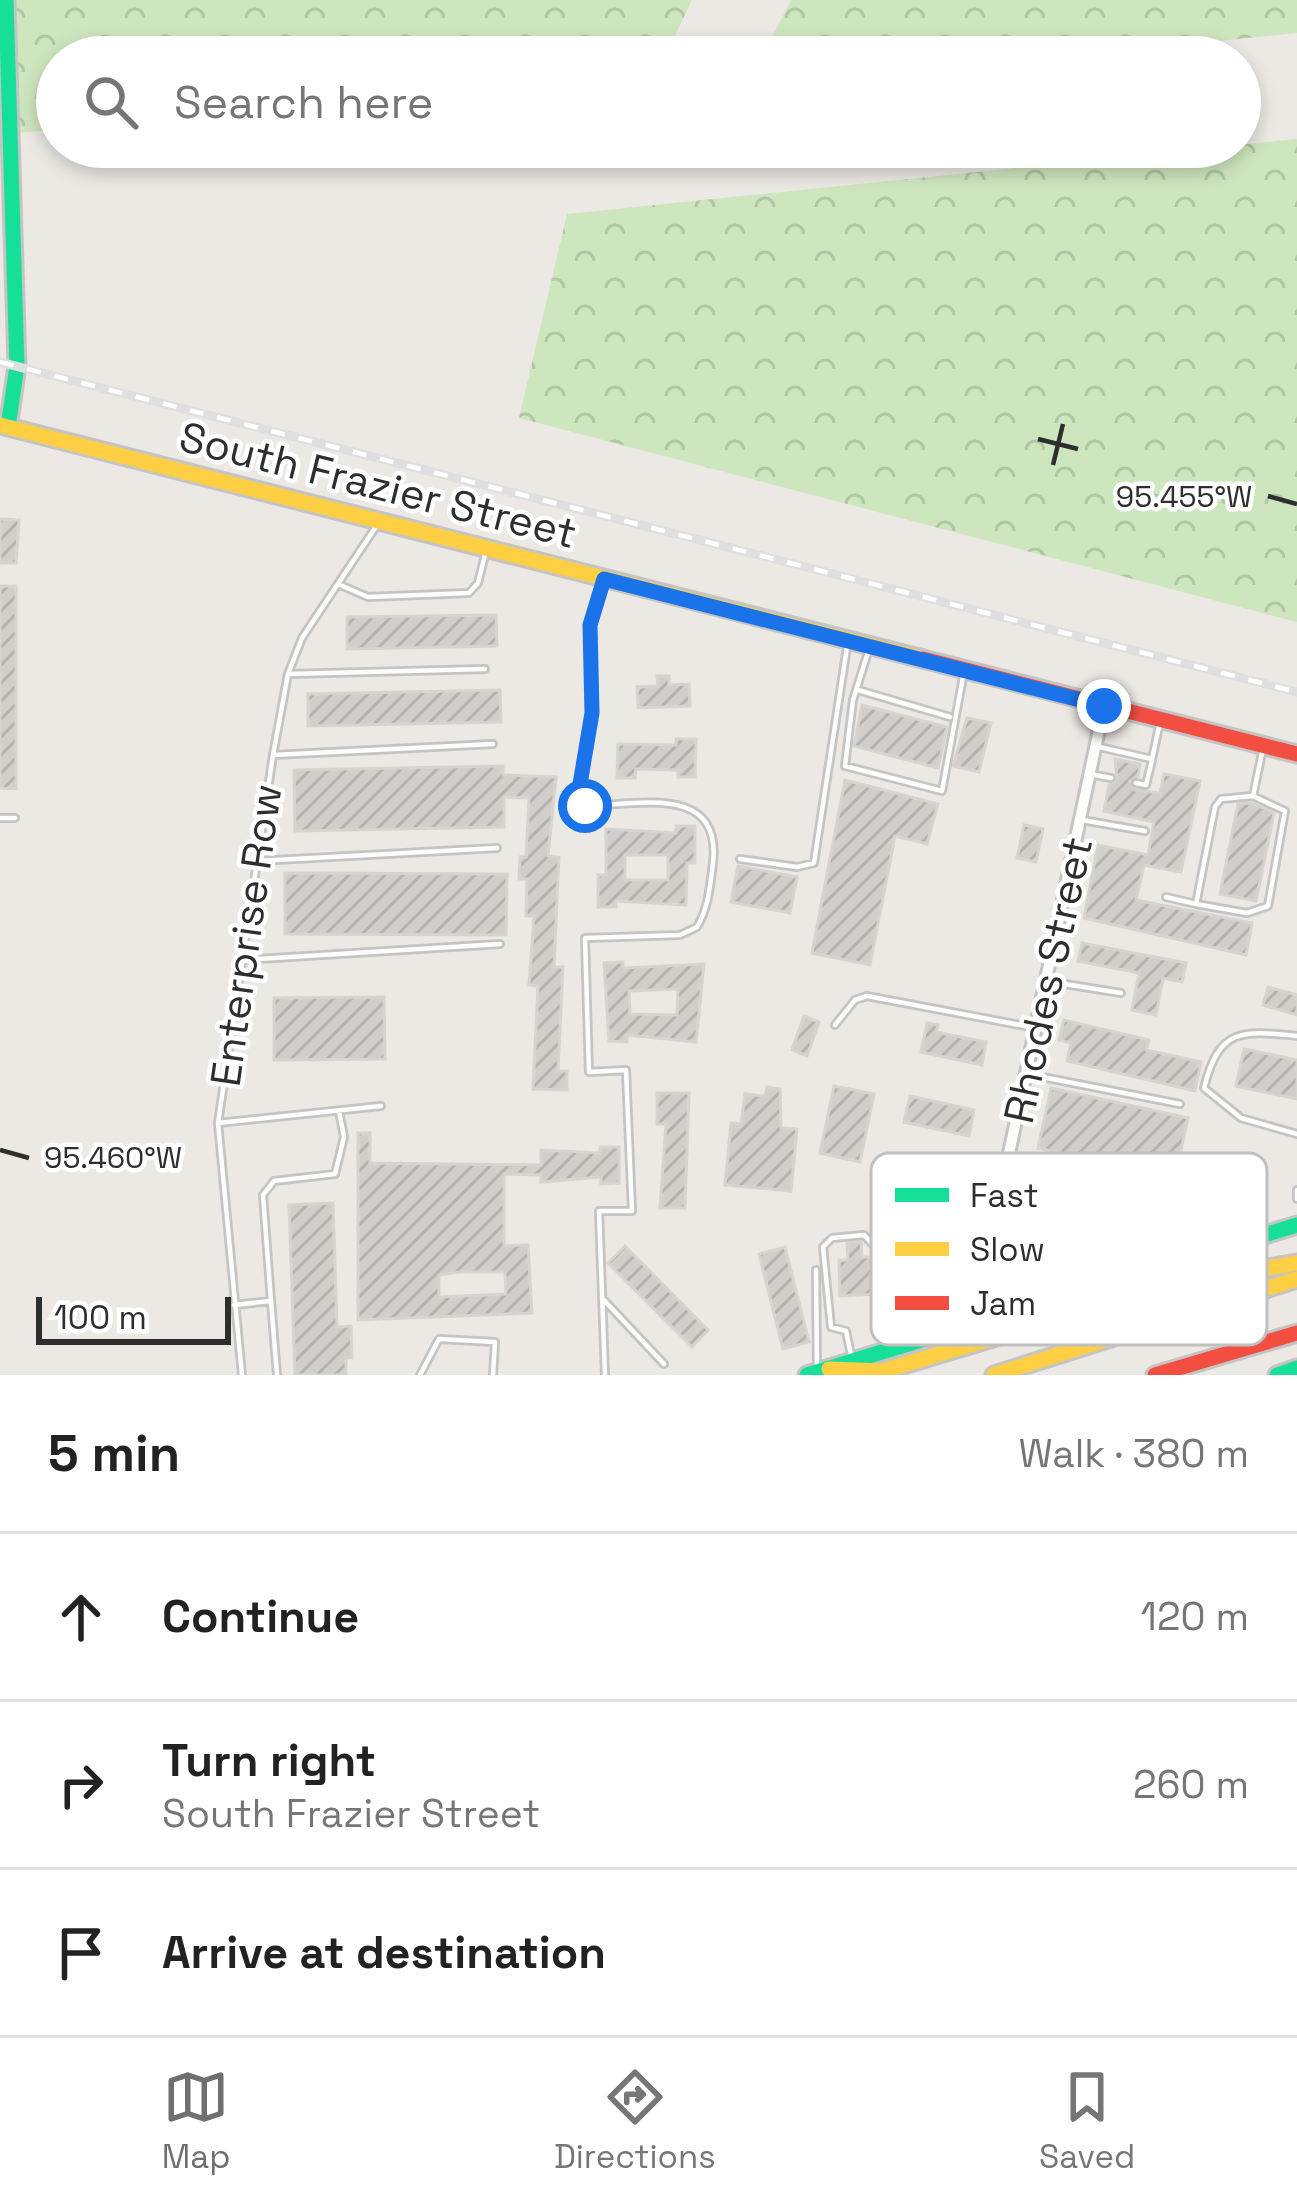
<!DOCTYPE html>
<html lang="en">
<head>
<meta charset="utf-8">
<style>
  body { margin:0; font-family:"Space Grotesk",sans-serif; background:#f6f6f6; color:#222 }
  .scale { position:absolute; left:36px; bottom:30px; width:195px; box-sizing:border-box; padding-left:12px; border:6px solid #2e2e2e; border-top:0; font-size:33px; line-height:42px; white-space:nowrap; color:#2e2e2e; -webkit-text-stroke:9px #fff; paint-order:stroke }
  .stop { position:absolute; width:36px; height:36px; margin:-27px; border:9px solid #1a73e8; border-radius:50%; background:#fff }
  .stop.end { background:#1a73e8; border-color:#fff; box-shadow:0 3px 12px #0008 }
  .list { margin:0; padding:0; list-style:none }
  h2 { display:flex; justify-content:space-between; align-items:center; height:156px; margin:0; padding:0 48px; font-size:51px }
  h2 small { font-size:39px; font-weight:400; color:#767676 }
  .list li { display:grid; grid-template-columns:78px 1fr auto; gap:36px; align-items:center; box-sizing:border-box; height:168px; padding:0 48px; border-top:3px solid #e0e0e0 }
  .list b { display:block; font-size:45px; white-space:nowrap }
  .list p { margin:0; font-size:39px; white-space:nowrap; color:#767676 }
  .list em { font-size:39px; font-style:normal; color:#767676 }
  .icon { flex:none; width:66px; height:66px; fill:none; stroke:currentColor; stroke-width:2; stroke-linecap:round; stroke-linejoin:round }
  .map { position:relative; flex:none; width:1297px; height:1375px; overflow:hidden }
  .search { position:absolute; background:#fff; box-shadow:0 6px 18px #0003; left:36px; right:36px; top:36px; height:132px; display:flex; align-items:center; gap:30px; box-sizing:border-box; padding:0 42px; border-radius:66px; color:#767676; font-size:45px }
  .sheet { height:660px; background:#fff }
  nav { display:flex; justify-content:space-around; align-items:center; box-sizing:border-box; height:168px; border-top:3px solid #e0e0e0; background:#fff; font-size:33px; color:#767676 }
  nav a { display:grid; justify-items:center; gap:6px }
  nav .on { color:#706f6e }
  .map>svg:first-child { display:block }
  .forest { fill:url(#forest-crowns) }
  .building { fill:url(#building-hatch); stroke:#d7d4d0; stroke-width:3; fill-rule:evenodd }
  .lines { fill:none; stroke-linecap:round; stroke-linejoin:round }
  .lane-casing { stroke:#c5c4c5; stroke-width:10 }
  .street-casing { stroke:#c5c4c5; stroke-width:16 }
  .fast-casing { stroke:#c5c4c5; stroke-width:21 }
  .slow-casing { stroke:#c5c4c5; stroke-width:21 }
  .jam-casing { stroke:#c5c4c5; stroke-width:21 }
  .lane { stroke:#fcfcfb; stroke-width:4.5 }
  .street { stroke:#fcfcfb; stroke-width:10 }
  .fast { stroke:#16e098; stroke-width:15 }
  .slow { stroke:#ffcf43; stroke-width:15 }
  .jam { stroke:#f24e42; stroke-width:15 }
  .rail-casing { stroke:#dfdfe1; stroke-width:9 }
  .rail { stroke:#fff; stroke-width:4.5; stroke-dasharray:14; stroke-linecap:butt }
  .route { stroke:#1a73e8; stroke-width:15 }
  .ticks { fill:none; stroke:#2e2e2e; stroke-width:4.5 }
  .labels { text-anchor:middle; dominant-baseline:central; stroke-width:9; stroke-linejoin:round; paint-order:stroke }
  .street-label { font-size:42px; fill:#2e2e2e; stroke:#fff }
  .key { fill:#fff; stroke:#c0c0c0; stroke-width:3 }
  .key-label { font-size:33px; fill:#2e2e2e }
  .ticks-label { font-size:30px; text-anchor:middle; fill:#2e2e2e; stroke:#fff; stroke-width:9; stroke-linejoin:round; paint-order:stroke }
</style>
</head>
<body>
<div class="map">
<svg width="1297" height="1375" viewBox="0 0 1297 1375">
  <defs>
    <pattern id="forest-crowns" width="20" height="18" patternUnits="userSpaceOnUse" patternTransform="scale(3)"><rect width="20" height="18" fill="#cee6be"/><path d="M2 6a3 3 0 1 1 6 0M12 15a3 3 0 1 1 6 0" fill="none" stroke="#b1c6a4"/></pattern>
    <pattern id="building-hatch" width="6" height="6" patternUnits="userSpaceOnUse" patternTransform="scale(3)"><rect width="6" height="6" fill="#d1cecb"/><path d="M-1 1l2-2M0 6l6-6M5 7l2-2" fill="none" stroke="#b4b1af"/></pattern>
  </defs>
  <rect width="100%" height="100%" fill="#ece8e4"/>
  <path class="forest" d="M0 0H692L665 57H57V130L0 134Z
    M791 0H1297V33L1065 57H762Z
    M1297 139V622L519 418 567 214Z"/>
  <path class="building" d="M0 519 19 520 16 563H0Z
    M0 586H16V789L0 788Z
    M496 615 497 646 347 649V617Z
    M657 676H669V685L689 684 690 706 638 708 637 687 658 686Z
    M500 690 501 722 308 726V694Z
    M862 705 947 727 938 768 854 746Z
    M967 718 991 723 979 772 953 766Z
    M676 739H696L695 777H678V770L636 769 635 778H617L618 744 676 745Z
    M1115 759 1140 764 1138 776 1130 781 1135 790 1160 793 1164 774 1200 781 1181 872 1144 865 1136 900 1252 923 1246 955 1084 918 1098 845 1148 855 1154 822 1104 811 1109 785 1117 780Z
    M503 766V775L556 777 548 856 559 857 554 967H563L558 1071H567V1090L533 1089 538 986 529 985 534 916H526L527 879H519L520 857H526L529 798 504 797V827L295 831 294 770Z
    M845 780 938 804 927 844 895 836 870 965 812 953Z
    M1252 803 1274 813 1256 901 1220 894 1238 804Z
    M1024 825 1043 829 1036 862 1017 858Z
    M676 826H695V863H687L686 905 616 901V907H598V875H606V829L676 833ZM625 855H668V880H625Z
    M738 866 797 877 790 913 731 902Z
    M285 873 507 874 506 935 285 934Z
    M1082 943 1186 963 1182 982 1163 978 1156 1015 1132 1010 1139 973 1078 961Z
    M623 962V968L704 964 696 1042 627 1035V1042L609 1041 604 963ZM678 989 677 1015 630 1014 629 991Z
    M1268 987 1297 995V1015L1263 1005Z
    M384 997 385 1059 274 1060V998Z
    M804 1016 819 1022 807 1056 792 1050Z
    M1064 1020 1149 1040 1146 1050 1201 1062 1195 1091 1067 1061 1071 1043 1059 1040Z
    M927 1023 938 1025 936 1032 986 1042 982 1065 921 1052Z
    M1244 1049 1297 1060V1099L1236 1086Z
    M834 1086 874 1094 860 1162 820 1153Z
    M767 1087 780 1089 781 1128 797 1129 791 1191 725 1185 731 1123 741 1124 745 1094 765 1096Z
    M1051 1088 1188 1118 1175 1178 1038 1148Z
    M657 1093H689L685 1208H660L666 1124H657Z
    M910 1096 974 1110 969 1136 904 1122Z
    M358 1133H370V1163L541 1165V1150L600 1153V1147H619V1183L601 1184V1177L541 1182V1175L504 1174V1246L528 1245 532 1313 358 1320ZM459 1272H505L506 1294 439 1297V1275Z
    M333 1203 337 1327 351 1326 352 1358H346V1375H295L289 1205Z
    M861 1242 862 1257H875L877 1294 840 1296 839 1260H848L847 1243Z
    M625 1246 708 1330 692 1347 608 1263Z
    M785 1247 809 1342 783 1349 759 1254Z"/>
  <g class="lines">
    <defs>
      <path id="lane" d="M604 580 590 625 592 713 579 796 585 806C637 805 722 783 713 863 710 885 709 907 697 927L680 935 585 938 589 1072 626 1070 632 1211H599L605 1375
        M338 584 368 597 469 593 478 583 486 551
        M869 649 853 700 845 766 942 791 963 677
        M288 674 485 669
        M858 690 950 717
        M1095 746 1152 759 1160 722
        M273 755 493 744
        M1089 774 1111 778
        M1136 783 1146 785 1152 760
        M1253 796 1285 811 1268 906 1247 913 1196 904 1215 807 1221 799 1253 796 1262 753
        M0 818H15
        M1082 820 1145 831
        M740 859 797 867 814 863 847 647
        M257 861 497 848
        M1166 897 1196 904
        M242 960 500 944
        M1046 981 1121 993
        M835 1025 855 1000 867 996 1036 1028
        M1297 1036C1241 1030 1219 1028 1204 1088L1241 1118 1297 1134
        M1027 1074 1180 1104
        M218 1123 381 1106
        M1009 1160 1162 1188
        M1297 1190V1199
        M886 1255 980 1274
        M816 1270 817 1367
        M602 1298 664 1364
        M271 1301 263 1195 274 1181 335 1174 344 1137 339 1111
        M234 1305 271 1301 277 1375
        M851 1355 846 1331 831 1327 823 1247 832 1238 864 1235 889 1262 901 1339
        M242 1375 218 1123 273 755 288 674 302 638 377 525
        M420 1375 439 1339 495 1342 493 1375"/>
      <path id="street" d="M973 1323 1104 706"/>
      <path id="fast" d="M6 0 17 366 8 427
        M807 1375 1297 1225
        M1277 1375 1297 1368"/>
      <path id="slow" d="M0 425 923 659
        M829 1369 883 1371 1166 1286 1297 1263
        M994 1375 1297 1279"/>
      <path id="jam" d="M923 659 1297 754
        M1155 1375 1297 1333"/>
    </defs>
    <use href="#lane" class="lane-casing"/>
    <use href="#street" class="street-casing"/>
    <use href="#fast" class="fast-casing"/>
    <use href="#slow" class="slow-casing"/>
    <use href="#jam" class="jam-casing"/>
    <use href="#lane" class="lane"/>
    <use href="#street" class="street"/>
    <use href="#fast" class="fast"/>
    <use href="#slow" class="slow"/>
    <use href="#jam" class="jam"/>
    <defs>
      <path id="rail" d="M0 362 1297 692"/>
    </defs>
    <use href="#rail" class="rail-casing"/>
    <use href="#rail" class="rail"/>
  </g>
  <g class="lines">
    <path class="route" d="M585 806 578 796 592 713 590 625 604 579 1104 706"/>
  </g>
  <path class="ticks" d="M1038 439 1078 449M1053 465 1063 424M1268 496 1297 504M0 1150 29 1158"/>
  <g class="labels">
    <g class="street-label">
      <text transform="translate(378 485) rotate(14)">South Frazier Street</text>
      <text transform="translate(246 935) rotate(-82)">Enterprise Row</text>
      <text transform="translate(1048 980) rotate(-78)">Rhodes Street</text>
    </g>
  </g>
  <rect x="871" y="1153" width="396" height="192" rx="18" class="key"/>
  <rect x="895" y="1188" width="54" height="14" fill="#16e098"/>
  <rect x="895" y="1242" width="54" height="14" fill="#ffcf43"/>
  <rect x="895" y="1296" width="54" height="14" fill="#f24e42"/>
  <g class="key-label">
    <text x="970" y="1207">Fast</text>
    <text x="970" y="1261">Slow</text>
    <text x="970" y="1315">Jam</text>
  </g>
  <g class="ticks-label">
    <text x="1184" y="507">95.455°W</text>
    <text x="113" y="1168">95.460°W</text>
  </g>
</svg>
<div class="scale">100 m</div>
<div class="stop" style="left:585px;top:806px"></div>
<div class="stop end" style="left:1104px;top:706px"></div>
<div class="search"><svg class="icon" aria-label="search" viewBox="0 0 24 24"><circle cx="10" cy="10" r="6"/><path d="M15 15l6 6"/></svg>Search here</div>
</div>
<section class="sheet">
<h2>5 min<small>Walk · 380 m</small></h2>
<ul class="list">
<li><svg class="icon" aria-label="ahead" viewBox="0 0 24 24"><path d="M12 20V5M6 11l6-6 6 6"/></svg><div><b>Continue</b></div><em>120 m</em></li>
<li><svg class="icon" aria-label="right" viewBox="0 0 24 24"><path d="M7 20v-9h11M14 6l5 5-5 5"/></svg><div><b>Turn right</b><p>South Frazier Street</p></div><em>260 m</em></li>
<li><svg class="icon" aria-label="arrive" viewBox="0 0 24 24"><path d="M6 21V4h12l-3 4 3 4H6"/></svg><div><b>Arrive at destination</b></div></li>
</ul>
</section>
<nav>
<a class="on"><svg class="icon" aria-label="map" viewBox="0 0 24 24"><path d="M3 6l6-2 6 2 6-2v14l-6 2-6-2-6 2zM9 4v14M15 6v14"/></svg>Map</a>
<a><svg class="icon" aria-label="directions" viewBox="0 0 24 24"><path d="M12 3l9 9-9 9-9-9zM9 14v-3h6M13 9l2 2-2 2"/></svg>Directions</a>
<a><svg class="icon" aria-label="saved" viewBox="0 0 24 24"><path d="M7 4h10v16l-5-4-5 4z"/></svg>Saved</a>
</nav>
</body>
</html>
